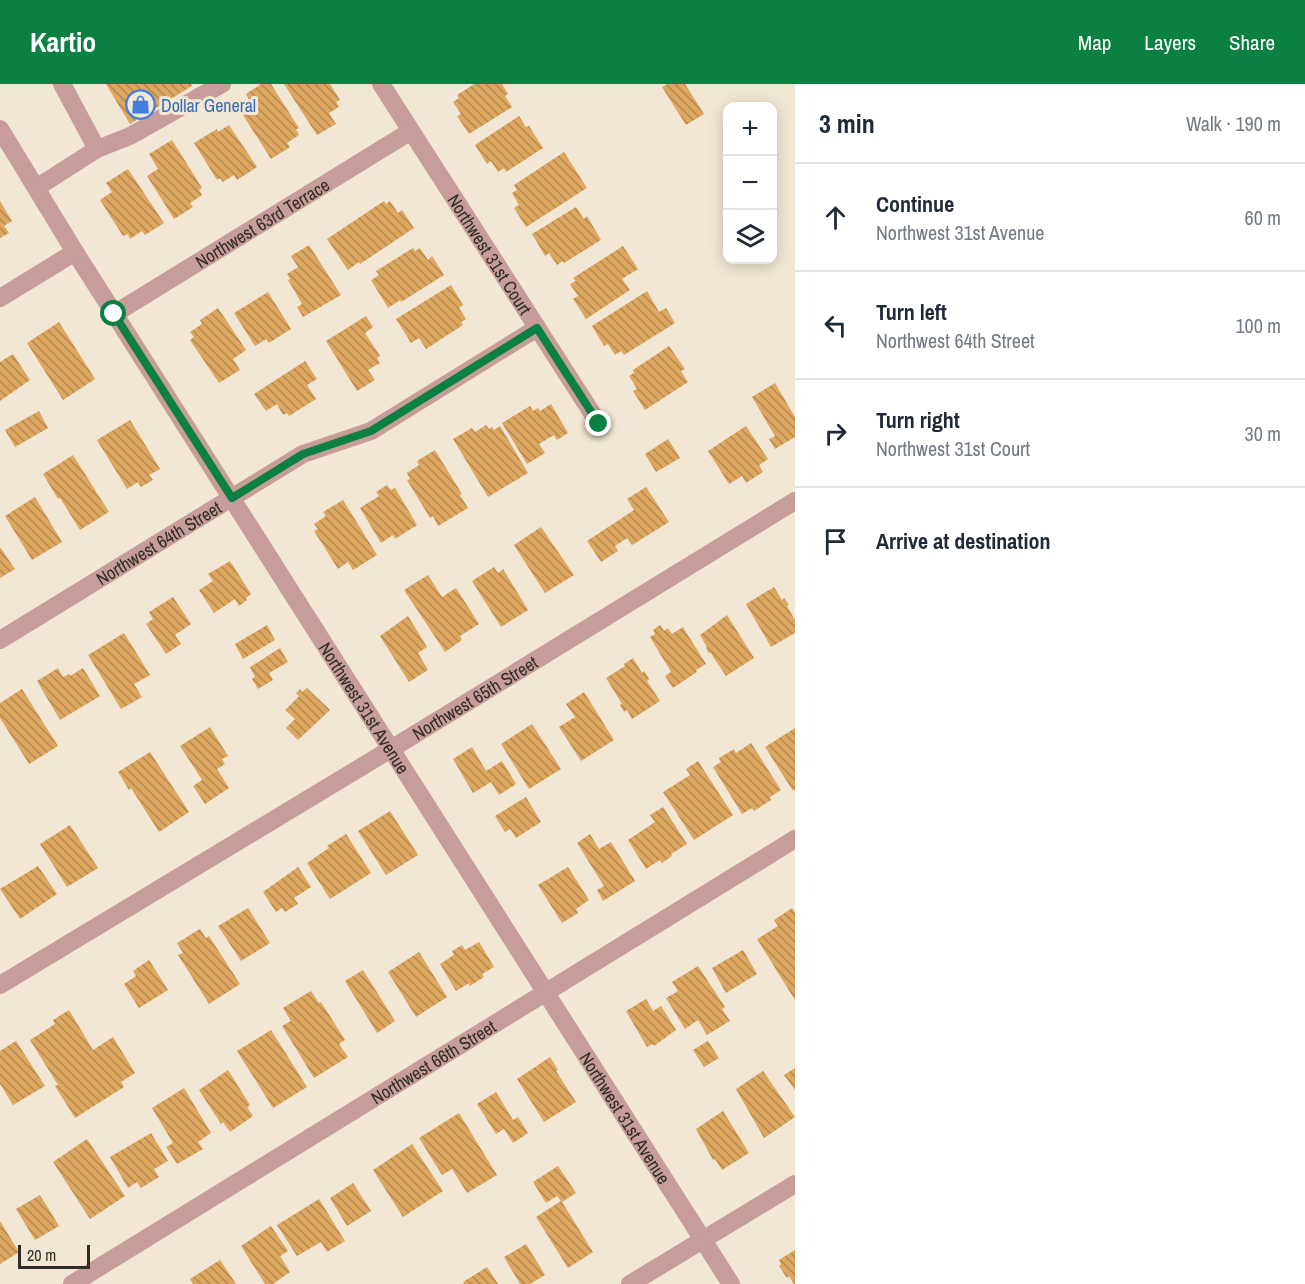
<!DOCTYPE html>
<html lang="en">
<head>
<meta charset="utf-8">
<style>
  body { margin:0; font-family:"Archivo Narrow",sans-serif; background:#f2f2f3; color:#1f2937 }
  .controls { position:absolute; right:18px; top:18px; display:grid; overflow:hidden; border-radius:12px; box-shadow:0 3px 15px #0003 }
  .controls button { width:54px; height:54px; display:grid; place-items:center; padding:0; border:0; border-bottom:2px solid #e0e1e3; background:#fff; color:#1f2937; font:30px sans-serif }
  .scale { position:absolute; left:18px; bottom:15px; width:72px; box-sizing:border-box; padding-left:6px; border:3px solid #302c25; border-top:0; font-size:16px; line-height:21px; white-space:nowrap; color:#302c25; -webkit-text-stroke:4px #f2e6d4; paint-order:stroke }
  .stop { position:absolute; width:18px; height:18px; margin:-14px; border:4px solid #0b8043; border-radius:50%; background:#fff }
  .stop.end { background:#0b8043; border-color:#fff; box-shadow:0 2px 6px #0008 }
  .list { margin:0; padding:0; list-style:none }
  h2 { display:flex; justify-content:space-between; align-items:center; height:78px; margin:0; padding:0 24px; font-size:26px }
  h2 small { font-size:20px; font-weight:400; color:#747a83 }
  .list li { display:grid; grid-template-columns:39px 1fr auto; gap:18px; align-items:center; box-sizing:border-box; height:108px; padding:0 24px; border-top:2px solid #e0e1e3 }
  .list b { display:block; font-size:22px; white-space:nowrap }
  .list p { margin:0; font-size:20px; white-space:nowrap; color:#747a83 }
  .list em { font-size:20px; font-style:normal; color:#747a83 }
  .icon { flex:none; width:33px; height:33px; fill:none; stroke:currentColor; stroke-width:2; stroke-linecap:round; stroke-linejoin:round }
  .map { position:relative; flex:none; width:795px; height:1200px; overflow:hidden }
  header { display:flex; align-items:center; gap:36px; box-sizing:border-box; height:84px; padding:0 30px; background:#0b8043; color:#fff }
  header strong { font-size:28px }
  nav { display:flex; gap:33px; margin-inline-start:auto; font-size:21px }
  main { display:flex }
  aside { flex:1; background:#fff }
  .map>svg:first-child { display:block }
  .building { fill:url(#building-back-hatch) }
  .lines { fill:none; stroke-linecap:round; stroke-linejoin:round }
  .minor { stroke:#c69d9a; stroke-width:18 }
  .route { stroke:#0b8043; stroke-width:8 }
  .labels { text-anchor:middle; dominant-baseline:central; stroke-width:6; stroke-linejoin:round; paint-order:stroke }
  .shop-label { font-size:18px; fill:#366cbe; stroke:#f2e6d4; text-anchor:start }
  .street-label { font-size:18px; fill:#302c25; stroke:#f2e6d4 }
</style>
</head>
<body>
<header>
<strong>Kartio</strong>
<nav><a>Map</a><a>Layers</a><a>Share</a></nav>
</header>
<main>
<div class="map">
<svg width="795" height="1200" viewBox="0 0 795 1200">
  <defs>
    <pattern id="building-back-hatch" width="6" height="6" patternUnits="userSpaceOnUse" patternTransform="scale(1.5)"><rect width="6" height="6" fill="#dea760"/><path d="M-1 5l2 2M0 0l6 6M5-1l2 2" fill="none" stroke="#b4884f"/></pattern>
  </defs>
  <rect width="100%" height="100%" fill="#f2e6d4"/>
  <path class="building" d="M106 0H191L192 2 130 40Z
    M261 0H271L299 44 296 45 299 51 287 59 290 63 271 75 243 31 254 24 246 10Z
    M284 0H330L340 16 336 18 339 23 329 29 336 40 317 51Z
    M474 0H502L508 10 505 12 512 23 469 50 457 32 461 30 453 18 459 14 457 11Z
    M667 0H685L704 30 686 41 662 3Z
    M519 32 526 43 529 42 543 64 506 88 504 84 498 88 491 77 487 80 475 61Z
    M229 41 257 83 237 96 234 91 223 98 220 94 217 96 194 59 217 45 218 48Z
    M172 56 202 104 199 106 202 111 190 119 193 123 174 135 147 92 158 85 149 70Z
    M564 68 587 104 526 143 514 124 519 121 512 109 517 106 514 101Z
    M128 85 164 139 145 151 142 147 130 155 128 150 123 152 100 116 112 108 106 99Z
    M0 117 12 137 4 142 9 149 0 154Z
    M384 117 386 120 390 117 398 129 402 126 414 144 360 180 359 178 348 186 327 155Z
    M576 123 584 135 587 132 601 156 564 179 563 177 557 181 549 169 545 172 532 150Z
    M309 161 341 211 303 233 297 223 302 220 288 196 290 195 287 190 298 183 291 172Z
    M623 162 638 185 622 195 630 206 586 235 573 215 578 212 570 200 576 197 573 194Z
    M413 164 415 167 420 164 428 176 432 172 444 191 401 218 400 216 388 224 371 196 379 191 376 187Z
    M451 201 463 221 459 224 466 235 461 238 463 241 426 265 419 254 411 259 396 235Z
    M647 207 659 228 666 224 675 239 624 271 621 267 615 271 608 260 604 262 592 242Z
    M268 208 291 245 269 259 266 255 255 262 234 229Z
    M218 224 246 266 233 275 240 286 219 299 190 256 194 253 190 248 202 240 200 236Z
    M366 232 373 243 365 249 380 272 377 274 380 279 368 286 375 296 357 307 326 257Z
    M59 238 95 295 63 316 27 259Z
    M669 262 685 285 681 287 688 298 645 326 633 307 637 305 629 292 634 289 633 286Z
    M13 270 30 296 0 317V278Z
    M305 277 317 295 307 301 316 315 289 332 287 329 283 331 277 320 266 327 254 310Z
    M775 299 795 333V353L775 365 769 355 775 352 752 313Z
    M551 320 568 349 557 356 554 351 539 360 545 369 527 380 502 339 530 322 533 327 538 324 540 327Z
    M39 327 48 344 15 363 5 346Z
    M130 336 160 385 149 391 153 396 141 403 138 398 127 405 97 356Z
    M486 341 489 345 492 343 494 346 500 342 528 389 488 413 453 355 472 344 475 348Z
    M746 342 768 375 759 381 763 388 746 399 742 392 729 400 708 367Z
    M668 355 680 374 656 388 645 370Z
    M435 366 462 410 460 411 468 424 438 442 433 432 430 434 407 396 410 395 407 389 419 381 417 377Z
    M73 371 109 428 80 446 60 414 58 415 43 390Z
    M387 401 391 406 395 404 417 441 395 455 393 451 381 459 360 424 379 412 376 408Z
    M646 403 669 438 632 461 627 454 615 462 618 467 601 478 587 457 634 426 627 415Z
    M35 413 62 458 32 476 5 432Z
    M343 416 377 471 353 486 348 478 338 485 314 447 318 445 314 440 326 432 323 428Z
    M541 443 574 491 545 509 514 461Z
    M0 463 15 485 0 494Z
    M230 477 251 510 246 514 247 516 239 522 235 515 214 529 199 506 213 497 208 490Z
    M494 483 498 489 503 485 528 526 501 543 472 497Z
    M428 491 442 513 456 504 479 540 460 552 462 556 445 568 404 506Z
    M774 503 782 516 784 514 789 521 787 522 795 536V549L771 563 746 520Z
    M173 513 191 540 175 551 181 560 166 570 146 540 153 535 149 528Z
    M727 531 754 574 726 592 710 568 709 570 706 564 707 563 700 551Z
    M408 532 427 563 418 569 428 586 409 598 380 552Z
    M267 541 275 556 243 575 235 560Z
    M660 541 664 547 668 544 672 550 683 543 706 580 696 586 697 588 673 604 665 592 671 588 650 553 655 550 653 546Z
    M124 549 150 591 134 600 142 613 121 625 88 571Z
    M280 564 288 578 269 589 273 596 258 605 252 595 255 593 250 583Z
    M633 574 642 589 644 587 649 595 647 597 660 617 632 635 627 626 624 628 620 621 622 620 606 594 625 582 624 580Z
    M58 584 63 593 69 590 70 592 83 584 100 612 60 636 37 597Z
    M307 604 330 626 298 656 286 644 295 635 285 626 299 612 296 609 300 605 302 608Z
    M22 605 58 662 29 680 0 634V619Z
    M584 608 614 656 581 677 559 643 575 633 566 620Z
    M532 640 561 685 529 705 501 660Z
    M210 643 228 672 222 675 225 680 217 685 229 704 205 720 193 702 202 696 180 662Z
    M795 644V705L793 707 765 663Z
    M751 659 781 706 770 713 771 716 754 727 752 724 742 730 713 683 721 678 719 674 734 665 736 669Z
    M472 663 486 687 502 677 516 700 499 711 491 698 473 709 453 675Z
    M150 668 189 728 159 748 131 704 129 706 118 688Z
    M698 677 733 731 694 756 663 708 690 691 686 685Z
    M526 713 541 738 516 754 510 745 505 748 495 732Z
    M663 723 687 760 671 770 672 772 662 779 660 776 646 785 628 756 655 738 650 731Z
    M390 727 418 771 386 791 358 747Z
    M70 741 98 784 67 803 40 760Z
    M346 750 371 789 330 815 307 779 329 764 327 762Z
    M590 750 599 765 611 758 635 797 603 817 597 806 604 802 577 759Z
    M38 782 57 810 20 835 0 805Z
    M298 783 311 803 294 814 298 820 285 828 282 824 276 828 263 808Z
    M568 783 589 816 576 825 578 829 562 839 538 801Z
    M248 824 270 859 241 877 218 842Z
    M792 824 795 829V916L757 855 778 842 774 836Z
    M200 845 206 854 209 852 240 900 209 920 178 871 183 869 177 859Z
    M479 858 494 883 482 890 484 893 470 902 469 899 456 907 440 880 454 871 452 867 462 861 465 866Z
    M743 866 757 890 726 909 712 884Z
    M419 868 447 913 416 933 388 888Z
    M149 876 168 906 139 924 124 900 136 892 133 887Z
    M698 882 725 923 722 925 730 937 707 951 698 936 685 945 666 914 678 907 672 898Z
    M363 886 395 937 377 949 345 897Z
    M311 907 319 919 321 918 345 956 339 960 348 973 314 994 282 942 291 937 283 924Z
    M646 915 653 927 661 922 676 946 654 962 653 960 647 963 626 927Z
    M69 926 93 966 113 953 135 989 121 998 124 1003 75 1034 55 1002 58 1001 30 956 55 940 53 936Z
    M271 946 307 1003 273 1024 237 967Z
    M16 957 45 1002 13 1021 0 1000V967Z
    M708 957 719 974 704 983 693 966Z
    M550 973 558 986 556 987 576 1018 544 1038 517 995Z
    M795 984V1006L784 991Z
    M228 986 250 1021 247 1023 253 1032 230 1048 223 1038 221 1040 199 1006Z
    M763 987 795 1033 764 1054 736 1005Z
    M184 1004 211 1049 198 1058 203 1065 177 1080 166 1063 173 1059 152 1024Z
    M496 1008 513 1036 518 1033 528 1049 513 1059 504 1045 496 1050 477 1020Z
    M723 1027 749 1069 722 1086 715 1075 713 1076 696 1045Z
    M459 1029 497 1091 467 1109 452 1085 442 1091 419 1054Z
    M151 1049 168 1077 154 1085 159 1093 141 1104 137 1098 128 1104 110 1073Z
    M87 1055 125 1112 90 1135 53 1078Z
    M412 1060 443 1107 403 1133 373 1086Z
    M558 1082 576 1109 562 1118 593 1168 568 1184 536 1133 561 1117 557 1112 546 1119 533 1098Z
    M353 1099 371 1127 347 1142 330 1114Z
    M40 1111 59 1142 35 1156 16 1125Z
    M319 1115 345 1157 327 1168 321 1158 297 1172 277 1141Z
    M0 1137 19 1168 0 1180Z
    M271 1142 288 1167 280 1172 290 1188 273 1200H265L241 1162Z
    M526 1160 545 1191 530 1200H520L504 1173Z
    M795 1166V1200H794L789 1192 787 1194 779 1182 781 1180 779 1176Z
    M220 1176 236 1200H193L190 1195Z
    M487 1183 498 1200H464L463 1198Z"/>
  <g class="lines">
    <g class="minor">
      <path id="s1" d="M381 0 599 340"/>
      <path id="s2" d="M0 45 75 168 731 1200"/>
      <path d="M97 65 130 52 222 0"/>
      <path d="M36 104 97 65 62 0"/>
      <path d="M0 214 75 168"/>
      <path id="s3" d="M114 230 411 47"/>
      <path id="s4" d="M0 556 303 370 371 347 537 244"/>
      <path id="s5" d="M0 901 391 665 795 417"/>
      <path id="s6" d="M72 1200 795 755"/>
      <path d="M630 1200 795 1100"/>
    </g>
  </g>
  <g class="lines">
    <path class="route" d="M114 230 232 414 303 370 371 347 537 244 599 340"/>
  </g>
  <defs>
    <symbol id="shop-ring" viewBox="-11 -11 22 22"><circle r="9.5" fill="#f2e6d4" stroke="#3f7fe0" stroke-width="1.5"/><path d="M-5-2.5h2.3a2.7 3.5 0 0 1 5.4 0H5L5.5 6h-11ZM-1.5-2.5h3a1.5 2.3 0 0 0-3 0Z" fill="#3f7fe0"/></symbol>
  </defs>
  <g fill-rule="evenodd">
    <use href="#shop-ring" x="124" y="4" width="33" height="33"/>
  </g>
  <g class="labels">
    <g class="shop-label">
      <text x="161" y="21">Dollar General</text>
    </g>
    <g class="street-label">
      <text stroke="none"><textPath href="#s3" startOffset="174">Northwest 63rd Terrace</textPath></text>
      <text stroke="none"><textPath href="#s1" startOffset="202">Northwest 31st Court</textPath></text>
      <text stroke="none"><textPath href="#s4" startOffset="186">Northwest 64th Street</textPath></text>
      <text stroke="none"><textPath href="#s5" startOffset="555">Northwest 65th Street</textPath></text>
      <text stroke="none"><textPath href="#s2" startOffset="684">Northwest 31st Avenue</textPath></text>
      <text stroke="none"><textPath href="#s6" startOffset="424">Northwest 66th Street</textPath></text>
      <text stroke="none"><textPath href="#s2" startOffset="1170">Northwest 31st Avenue</textPath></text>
    </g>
  </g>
</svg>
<div class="controls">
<button>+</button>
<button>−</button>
<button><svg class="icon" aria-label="layers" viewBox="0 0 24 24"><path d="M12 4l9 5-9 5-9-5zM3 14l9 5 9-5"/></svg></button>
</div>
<div class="scale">20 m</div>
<div class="stop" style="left:114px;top:230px"></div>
<div class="stop end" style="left:599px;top:340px"></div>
</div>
<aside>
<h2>3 min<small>Walk · 190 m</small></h2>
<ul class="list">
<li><svg class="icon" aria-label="ahead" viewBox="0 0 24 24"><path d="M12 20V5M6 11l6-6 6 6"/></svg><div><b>Continue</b><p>Northwest 31st Avenue</p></div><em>60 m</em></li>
<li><svg class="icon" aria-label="left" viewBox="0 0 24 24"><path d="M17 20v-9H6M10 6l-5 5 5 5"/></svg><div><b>Turn left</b><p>Northwest 64th Street</p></div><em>100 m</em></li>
<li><svg class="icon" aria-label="right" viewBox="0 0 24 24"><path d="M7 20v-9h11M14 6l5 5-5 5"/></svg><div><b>Turn right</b><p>Northwest 31st Court</p></div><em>30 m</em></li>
<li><svg class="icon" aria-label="arrive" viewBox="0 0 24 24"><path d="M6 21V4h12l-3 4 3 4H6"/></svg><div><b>Arrive at destination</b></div></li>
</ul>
</aside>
</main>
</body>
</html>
